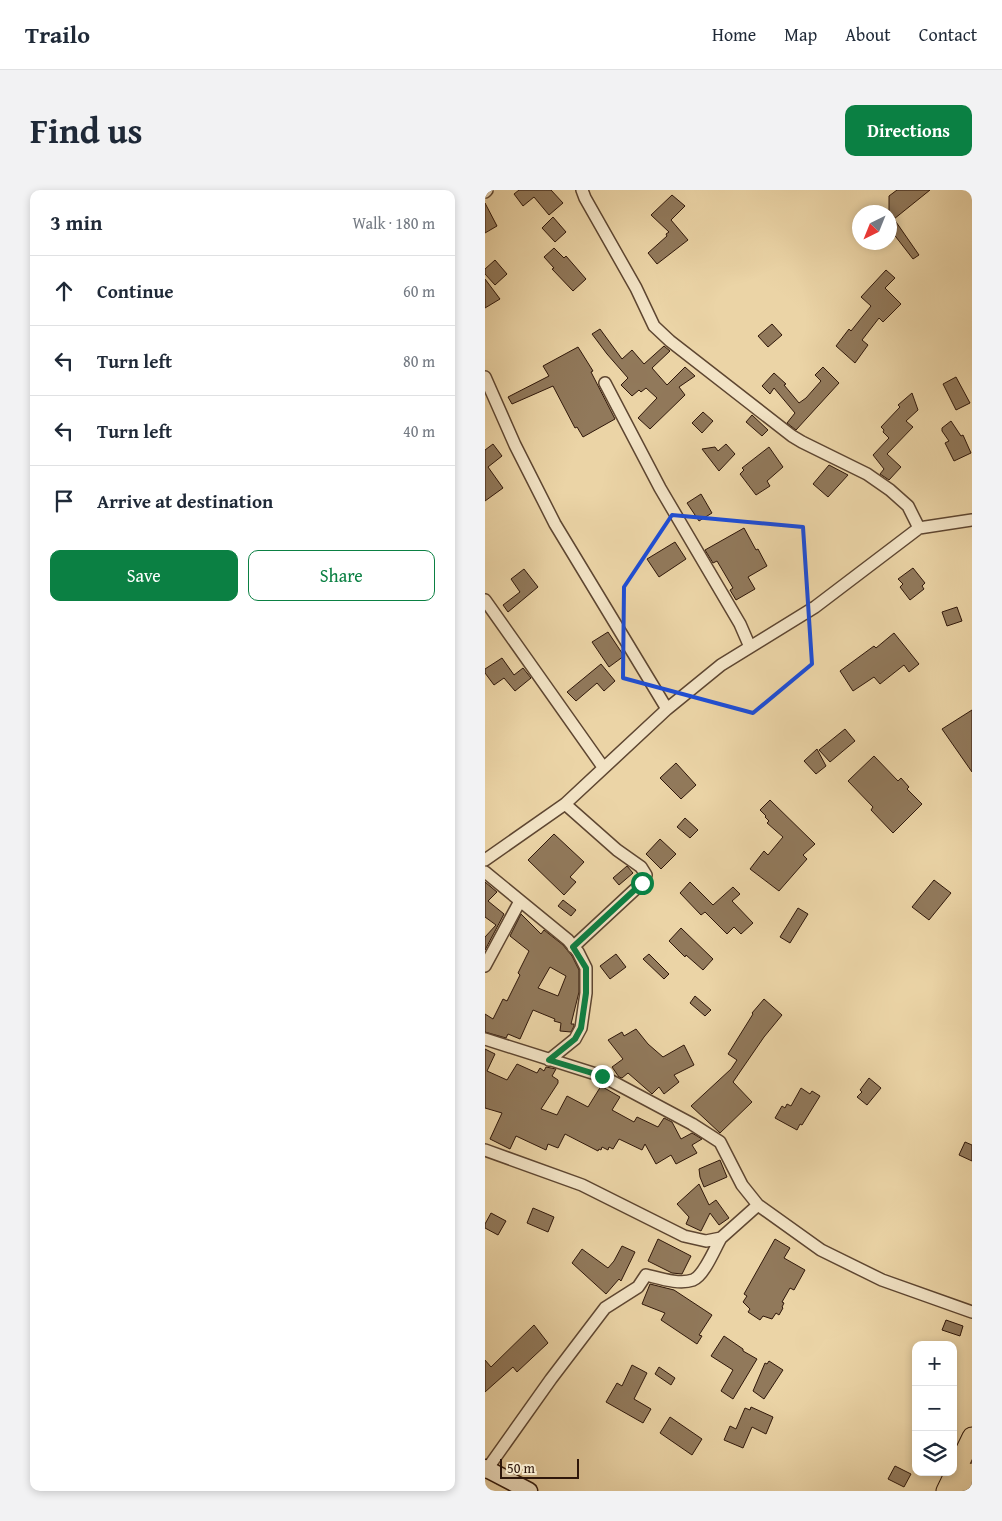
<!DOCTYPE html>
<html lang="en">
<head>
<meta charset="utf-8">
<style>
  body { margin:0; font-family:"Gentium Book Plus",serif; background:#f2f2f3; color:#1f2937 }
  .controls { position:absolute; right:15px; bottom:15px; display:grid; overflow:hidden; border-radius:10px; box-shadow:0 2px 8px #0003 }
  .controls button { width:45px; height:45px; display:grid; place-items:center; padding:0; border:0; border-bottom:1px solid #e0e1e3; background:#fff; color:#1f2937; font:25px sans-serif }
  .compass { position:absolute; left:367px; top:15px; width:45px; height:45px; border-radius:50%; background:#fff; box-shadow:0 2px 8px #0003; rotate:223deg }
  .scale { position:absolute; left:15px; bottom:12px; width:79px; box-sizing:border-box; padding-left:5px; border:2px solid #2f170a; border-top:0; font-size:14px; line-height:18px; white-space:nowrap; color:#2f170a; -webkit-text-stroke:4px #f2e3c5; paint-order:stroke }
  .stop { position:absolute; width:15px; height:15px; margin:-11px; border:4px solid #0b8043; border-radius:50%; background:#fff }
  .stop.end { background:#0b8043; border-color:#fff; box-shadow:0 1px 5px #0008 }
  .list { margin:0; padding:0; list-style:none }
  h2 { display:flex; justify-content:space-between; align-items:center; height:65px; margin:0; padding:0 20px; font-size:21px }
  h2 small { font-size:16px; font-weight:400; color:#747a83 }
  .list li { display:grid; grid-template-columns:32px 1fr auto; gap:15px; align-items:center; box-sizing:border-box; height:70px; padding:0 20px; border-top:1px solid #e0e1e3 }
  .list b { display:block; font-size:19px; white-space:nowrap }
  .list em { font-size:16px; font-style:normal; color:#747a83 }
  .actions { display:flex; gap:10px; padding:15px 20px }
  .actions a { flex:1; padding:11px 0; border:1px solid #0b8043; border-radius:10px; text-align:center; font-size:18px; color:#0b8043 }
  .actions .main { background:#0b8043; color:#fff }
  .icon { flex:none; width:28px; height:28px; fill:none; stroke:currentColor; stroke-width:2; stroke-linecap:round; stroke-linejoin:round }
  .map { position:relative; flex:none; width:487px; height:1301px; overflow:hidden; border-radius:10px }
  header { display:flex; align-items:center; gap:30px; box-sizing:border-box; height:70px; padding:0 25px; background:#fff; border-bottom:1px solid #e0e1e3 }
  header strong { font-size:24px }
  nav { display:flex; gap:28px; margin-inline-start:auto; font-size:18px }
  .intro { display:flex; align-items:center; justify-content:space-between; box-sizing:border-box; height:120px; padding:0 30px }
  h1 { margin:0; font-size:35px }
  .button { padding:12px 22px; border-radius:10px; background:#0b8043; color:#fff; font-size:18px; font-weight:700 }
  main { display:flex; gap:30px; padding:0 30px }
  aside { flex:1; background:#fff; border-radius:10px; box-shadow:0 2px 8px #0003 }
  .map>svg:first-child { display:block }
  .building { fill:#91795b; stroke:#2f170a; fill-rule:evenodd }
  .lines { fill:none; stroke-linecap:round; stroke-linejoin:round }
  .street-casing { stroke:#5e4631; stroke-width:14 }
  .secondary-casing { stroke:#2f170a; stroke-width:19 }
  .primary-casing { stroke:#2f170a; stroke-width:21 }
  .street { stroke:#f2e3c5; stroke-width:11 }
  .secondary { stroke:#f2e3c5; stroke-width:16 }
  .primary { stroke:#ebd4a6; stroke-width:19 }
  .route { stroke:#0b8043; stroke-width:6 }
  .marked { fill:none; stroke:#1d4ed8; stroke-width:4; stroke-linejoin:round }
</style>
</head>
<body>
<header>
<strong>Trailo</strong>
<nav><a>Home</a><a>Map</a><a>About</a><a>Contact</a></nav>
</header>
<div class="intro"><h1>Find us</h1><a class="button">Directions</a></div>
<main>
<aside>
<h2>3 min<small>Walk · 180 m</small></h2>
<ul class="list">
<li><svg class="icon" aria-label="ahead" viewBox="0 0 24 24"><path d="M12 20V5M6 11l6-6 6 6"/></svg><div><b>Continue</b></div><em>60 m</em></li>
<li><svg class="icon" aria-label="left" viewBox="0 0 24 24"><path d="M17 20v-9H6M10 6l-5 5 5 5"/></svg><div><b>Turn left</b></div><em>80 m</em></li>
<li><svg class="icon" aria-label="left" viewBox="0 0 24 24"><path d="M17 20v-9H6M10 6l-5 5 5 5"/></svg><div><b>Turn left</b></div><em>40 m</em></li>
<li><svg class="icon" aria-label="arrive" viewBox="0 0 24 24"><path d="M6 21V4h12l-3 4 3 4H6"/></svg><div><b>Arrive at destination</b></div></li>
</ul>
<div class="actions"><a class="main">Save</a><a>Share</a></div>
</aside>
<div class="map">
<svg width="487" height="1301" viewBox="0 0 487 1301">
  <rect width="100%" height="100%" fill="#ebd4a6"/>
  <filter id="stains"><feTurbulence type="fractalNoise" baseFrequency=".004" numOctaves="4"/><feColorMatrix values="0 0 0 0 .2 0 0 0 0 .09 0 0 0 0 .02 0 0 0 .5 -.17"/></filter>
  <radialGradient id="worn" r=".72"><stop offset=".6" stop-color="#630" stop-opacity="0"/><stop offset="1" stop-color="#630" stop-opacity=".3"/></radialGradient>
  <path class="building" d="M34 0H66L78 13 64 25 49 7 38 16 29 4Z
    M412 0H445L409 29 434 65 428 69 404 38V6Z
    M187 5 200 16 186 30 203 50 172 74 163 63 182 46 181 44 184 42 166 25Z
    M0 13 12 36 0 43Z
    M68 27 81 42 70 52 57 38Z
    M69 58 79 68 81 66 101 89 88 101 67 79 69 78 59 67Z
    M10 70 22 84 10 95 0 84V79Z
    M401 80 410 88 400 98 416 114 398 132 394 128 377 150 383 155 370 173 351 156 364 139 366 141 386 116 376 107Z
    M0 89 15 109 0 118Z
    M287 134 297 145 283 157 273 146Z
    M115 139 137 169 147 160 159 174 179 156 185 161 167 178 182 195 200 177 210 186 194 197 200 205 165 239 153 228 172 208 161 198 156 202 154 200 147 206 136 195 143 188 122 164 107 144Z
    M93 157 108 181 106 182 130 229 98 247 92 237 90 238 68 196 27 214 23 207 64 186 58 176Z
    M338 177 354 193 311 240 302 233 310 223 289 198 285 204 277 196 289 183 301 194 299 195 314 213 321 208 336 191 330 185Z
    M471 187 485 213 471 220 458 194Z
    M427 203 433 220 421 231 428 237 402 264 416 277 404 290 395 284 399 279 388 265 404 248 398 242 399 240 396 237 415 217 413 215Z
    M218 222 228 231 217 243 207 233Z
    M267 225 283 240 277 246 261 232Z
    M466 231 476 246 478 245 486 263 469 271 460 253 464 251 457 241V238Z
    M8 254 17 266 3 277 18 298 0 311V260Z
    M241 254 250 264 234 281 217 259 230 257 233 261Z
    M284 257 298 277 282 291 285 296 271 305 255 284 259 280 257 278Z
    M344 275 363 285 343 307 328 294Z
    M216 304 227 323 214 331 202 313Z
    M259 338 271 360 273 359 282 376 263 387 270 399 251 410 245 400 248 398 232 371 228 373 220 360Z
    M190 352 201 369 174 387 162 369Z
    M428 378 440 393 437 396 439 399 425 410 415 397 418 394 413 389Z
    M39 379 53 397 23 422 18 415 35 402 26 389Z
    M472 417 477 431 462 436 457 422Z
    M123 442 139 466 124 477 107 452Z
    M409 443 434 474 424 482 419 475 395 494 389 487 368 501 355 481 389 456 391 458Z
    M17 468 29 485 38 478 46 488 30 501 19 488 9 495 0 483V479Z
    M116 474 130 491 119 501 112 493 91 511 82 502Z
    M487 520V582L457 539Z
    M360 539 370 551 345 572 334 560Z
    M332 559 341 576 331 584 319 571Z
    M389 566 413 591 416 588 424 597 422 599 437 614 408 643 386 620 388 617 363 591Z
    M191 573 211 595 196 609 175 588Z
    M285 610 330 654 318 665 322 669 294 701 265 679 279 661 283 665 298 647 282 633 284 631 280 627 281 626 275 620Z
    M200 628 213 640 205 648 192 637Z
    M69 644 99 672 85 687 91 692 79 705 43 670Z
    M175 649 191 664 176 679 161 664Z
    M142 676 148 683 134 695 128 688Z
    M449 690 466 703 444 730 427 717Z
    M0 692 12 702 3 711 19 724 0 760V747L11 735 0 727Z
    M205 692 228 715 248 697 255 704 247 711 268 733 256 744 249 737 242 744 220 722 216 725 195 703Z
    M78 710 91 720 86 726 73 716Z
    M313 718 323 724 305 753 295 747Z
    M36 724 56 744 59 740 78 755 87 766 94 780V802L86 834H89V836L86 842 75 841 76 833 69 831 70 829 48 820 35 849 23 844 21 848 0 842V824L8 829 18 809 22 811 35 785 33 783 44 761 25 746ZM65 777 81 786 73 806 53 798Z
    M196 738 228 769 218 780 201 765 200 767 184 751Z
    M131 764 141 777 125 789 115 776Z
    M164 764 184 784 179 789 158 769Z
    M210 806 226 820 220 826 205 813Z
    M279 809 297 825 279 847 248 892 267 912 235 943 206 916 246 879 252 870 243 864 268 824 267 823Z
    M151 839 163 854 178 867 199 855 209 875 189 885 194 892 179 904 174 897 167 904 143 883 137 888 134 887 127 877 138 869 123 850 137 842 139 846Z
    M0 859 10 864 2 881 22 890 32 874 52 883 55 878 59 881 61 877 71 879 67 886 73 890V893L56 919 72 925 82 906 103 917 116 896 135 907 127 920 149 932 152 927 173 937 179 928 187 932 196 949 207 943 217 949 207 955 212 963 191 974 186 965 171 974 160 954 157 960 134 949 128 959 124 957 123 960 117 957 116 960 114 959 113 961 80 944 73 958 63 954 61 960 31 946 25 959 5 949 17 923 0 918Z
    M384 888 396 898 382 915 372 907 377 902 375 900Z
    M316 898 325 904 327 901 335 906 317 935 315 934 312 940 290 928 297 916 300 918 302 914 306 916Z
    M480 952 487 955V971L474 965Z
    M235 970 242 987 219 997 215 987 214 979Z
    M214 994 224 1015 231 1010 244 1028 234 1035 225 1023 216 1041 201 1034 204 1027 192 1014Z
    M48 1018 69 1027 63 1042 42 1033Z
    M6 1023 21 1031 13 1045 0 1038V1034Z
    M173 1049 206 1066 197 1084 187 1083 163 1071Z
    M290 1049 305 1058 299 1068 320 1080 309 1100 305 1098 297 1112 299 1113 297 1117 298 1118 294 1125 291 1123 287 1129 278 1126 275 1130 263 1122 265 1119 258 1112 262 1106 259 1104Z
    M137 1056 150 1062 136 1091 134 1089 121 1104 87 1073 97 1059 123 1078 129 1071Z
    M165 1094 189 1100 227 1125 214 1145 217 1146 212 1154 176 1130 180 1123 157 1114Z
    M461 1130 478 1136 475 1146 457 1140Z
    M49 1135 63 1153 32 1182 28 1177 0 1202V1170L6 1177Z
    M239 1146 258 1159V1161L272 1169 248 1209 236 1201 248 1180 226 1166Z
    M284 1171 298 1180 279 1209 268 1201 280 1173 282 1174Z
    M147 1175 162 1183 149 1209 166 1219 158 1233 121 1212 132 1193 137 1196Z
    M174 1177 190 1188 186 1195 170 1184Z
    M266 1217 288 1227 281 1244 267 1237 258 1258 239 1250 245 1236 251 1239 260 1218 265 1220Z
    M185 1227 217 1249 207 1265 175 1243Z
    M410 1276 426 1284 419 1297 403 1289Z"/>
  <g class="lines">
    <defs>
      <path id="street" d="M97 0 100 8 151 98 169 136 185 151 307 246 317 252 382 284 405 300 423 316 434 338
        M0 2 2 0
        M0 187 30 255 70 334 182 519
        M120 193 175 298 255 434 265 457
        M0 410 118 577
        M80 614 132 660 156 677 161 685 157 693 88 757
        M0 670 80 614 182 519 236 475 330 417 434 338 487 330
        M0 682 83 750 93 762 101 778V803L96 838 90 849 64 870
        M0 776 35 711
        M0 849 117 886 207 934 235 952 257 995 273 1015 336 1060 397 1090 487 1122
        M0 960 97 995 199 1046 221 1051 236 1048 273 1015
        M0 1282 66 1189 120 1118 153 1097 161 1085C174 1088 194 1095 208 1090 219 1086 230 1058 236 1048"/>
      <path id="secondary" d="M0 1278 44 1301"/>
      <path id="primary" d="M461 1301 487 1247
        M478 1301 487 1283"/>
    </defs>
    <use href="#street" class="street-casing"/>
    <use href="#secondary" class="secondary-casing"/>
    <use href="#primary" class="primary-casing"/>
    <use href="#street" class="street"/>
    <use href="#secondary" class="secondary"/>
    <use href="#primary" class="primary"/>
  </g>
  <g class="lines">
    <path class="route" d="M117 886 64 870 90 849 96 838 101 803V778L88 757 157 693"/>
  </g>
  <path class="marked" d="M187 325 318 337 327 474 268 523 138 488 139 397Z"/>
  <rect width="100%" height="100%" filter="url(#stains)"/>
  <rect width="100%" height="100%" fill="url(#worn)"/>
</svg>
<div class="controls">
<button>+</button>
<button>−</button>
<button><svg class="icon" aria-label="layers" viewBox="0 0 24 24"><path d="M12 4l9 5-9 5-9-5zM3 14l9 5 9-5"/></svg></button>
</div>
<svg class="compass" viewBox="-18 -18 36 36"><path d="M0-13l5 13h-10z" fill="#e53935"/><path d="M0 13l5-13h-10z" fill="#747a83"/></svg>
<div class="scale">50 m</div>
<div class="stop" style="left:157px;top:693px"></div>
<div class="stop end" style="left:117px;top:886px"></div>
</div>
</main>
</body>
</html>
